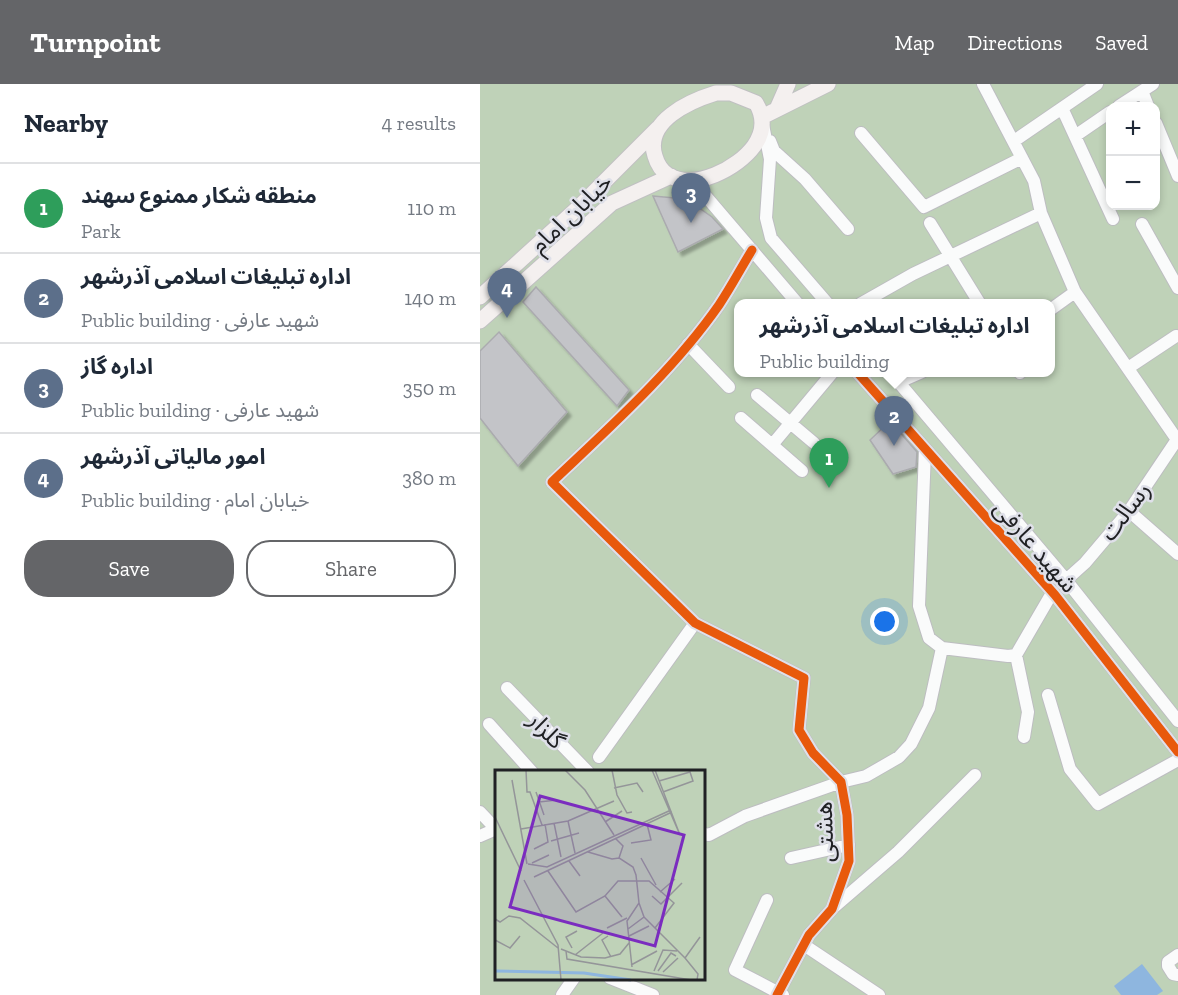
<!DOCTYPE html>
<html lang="en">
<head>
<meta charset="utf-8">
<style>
  body { margin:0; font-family:"Zilla Slab","Noto Sans Arabic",serif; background:#f6f6f7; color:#1f2937 }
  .controls { position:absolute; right:18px; top:18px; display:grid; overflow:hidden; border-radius:12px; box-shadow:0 3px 9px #0003 }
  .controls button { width:54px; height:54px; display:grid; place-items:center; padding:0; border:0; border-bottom:2px solid #e0e1e3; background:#fff; color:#1f2937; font:30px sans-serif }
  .you { position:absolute; left:405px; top:538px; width:21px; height:21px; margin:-15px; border:4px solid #fff; border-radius:50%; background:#1a73e8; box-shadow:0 0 0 9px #1a73e833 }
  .badge { display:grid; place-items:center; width:39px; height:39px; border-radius:50%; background:#646568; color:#fff; font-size:20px; font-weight:700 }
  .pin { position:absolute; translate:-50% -50px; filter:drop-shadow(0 2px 3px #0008) }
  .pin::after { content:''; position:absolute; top:32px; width:21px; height:18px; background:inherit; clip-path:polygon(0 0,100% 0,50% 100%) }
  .popup { position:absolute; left:254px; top:215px; width:321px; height:78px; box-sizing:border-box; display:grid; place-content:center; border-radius:12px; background:#fff; filter:drop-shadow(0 2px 4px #0005); font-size:20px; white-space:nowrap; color:#747a83 }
  .popup b { font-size:22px; color:#1f2937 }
  .popup::after { content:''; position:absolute; left:50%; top:100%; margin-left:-12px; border:12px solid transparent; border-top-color:#fff }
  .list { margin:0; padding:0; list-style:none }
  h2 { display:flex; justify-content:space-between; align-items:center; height:78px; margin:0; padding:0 24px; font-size:26px }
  h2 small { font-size:20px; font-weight:400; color:#747a83 }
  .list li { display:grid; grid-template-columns:39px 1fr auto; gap:18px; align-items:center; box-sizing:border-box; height:90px; padding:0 24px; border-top:2px solid #e0e1e3 }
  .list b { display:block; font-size:22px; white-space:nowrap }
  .list p { margin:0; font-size:20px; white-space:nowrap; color:#747a83 }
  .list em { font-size:20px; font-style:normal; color:#747a83 }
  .actions { display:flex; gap:12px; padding:18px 24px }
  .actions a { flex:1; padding:14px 0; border:2px solid #646568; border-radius:24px; text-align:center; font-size:21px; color:#646568 }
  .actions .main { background:#646568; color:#fff }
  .map { position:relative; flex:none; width:698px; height:911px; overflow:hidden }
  header { display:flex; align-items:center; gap:36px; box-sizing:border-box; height:84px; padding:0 30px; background:#646568; color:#fff }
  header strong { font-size:28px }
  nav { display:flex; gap:33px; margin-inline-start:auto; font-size:21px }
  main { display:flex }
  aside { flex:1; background:#fff }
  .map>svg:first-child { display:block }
  .green { fill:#bfd2b8; fill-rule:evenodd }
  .water { fill:#8eb6df }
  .building { fill:#c3c4c8; stroke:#ababaf; stroke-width:1.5; filter:url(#shadow) }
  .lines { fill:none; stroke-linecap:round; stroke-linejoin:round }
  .minor-casing { stroke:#bdbdc1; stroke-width:14 }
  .major-casing { stroke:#c0c0c2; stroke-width:17 }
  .minor { stroke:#fafbfb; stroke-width:12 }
  .major { stroke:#f4f0ef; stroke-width:15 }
  .cycleway-casing { stroke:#dfe0e9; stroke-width:13 }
  .cycleway { stroke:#e8590c; stroke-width:9 }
  .labels { text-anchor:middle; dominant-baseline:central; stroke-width:5; stroke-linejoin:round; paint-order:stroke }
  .street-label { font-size:24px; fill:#202124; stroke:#dfe0e9 }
  .inset-river { fill:none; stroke:#8eb6df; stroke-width:3 }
  .inset-road { fill:none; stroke:#949599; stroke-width:1.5 }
  .view { fill:#7b2cbf; fill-opacity:0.15; stroke:#7b2cbf; stroke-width:3 }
  .inset-edge { fill:none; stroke:#202124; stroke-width:3 }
</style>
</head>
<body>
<header>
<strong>Turnpoint</strong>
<nav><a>Map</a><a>Directions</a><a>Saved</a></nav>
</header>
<main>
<aside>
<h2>Nearby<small>4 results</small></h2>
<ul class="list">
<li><span class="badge" style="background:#2e9e5b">1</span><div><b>منطقه شکار ممنوع سهند</b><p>Park</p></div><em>110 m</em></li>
<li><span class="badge" style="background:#5c6f8a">2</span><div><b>اداره تبلیغات اسلامی آذرشهر</b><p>Public building · شهید عارفی</p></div><em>140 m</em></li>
<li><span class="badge" style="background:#5c6f8a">3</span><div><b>اداره گاز</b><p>Public building · شهید عارفی</p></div><em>350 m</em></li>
<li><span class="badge" style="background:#5c6f8a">4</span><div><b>امور مالیاتی آذرشهر</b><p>Public building · خیابان امام</p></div><em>380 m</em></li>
</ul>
<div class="actions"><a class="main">Save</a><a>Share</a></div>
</aside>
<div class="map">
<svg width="698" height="911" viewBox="0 0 698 911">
  <defs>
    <filter id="shadow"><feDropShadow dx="4" dy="4" stdDeviation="1.5" flood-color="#0004"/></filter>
  </defs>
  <rect width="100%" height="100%" fill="#e1e2e7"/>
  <path class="green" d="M0 0H698V911H0ZM630 22H676V122H630ZM258 220H570V288H258ZM16 688H224V894H16Z"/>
  <path class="water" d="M662 880 683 907 677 911H641L634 902Z"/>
  <path class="building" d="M173 112 195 114 212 119 232 133 243 145 198 168Z
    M56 203 149 306 137 322 43 218Z
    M19 248 87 328 38 382 0 334V267Z
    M410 337 437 368 436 383 413 390 390 356Z"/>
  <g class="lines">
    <defs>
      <path id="minor" d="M503 0 554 97 561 129 595 208 698 357
        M662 7 668 22
        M639 22 673 0
        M582 24 633 135
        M676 39 698 92
        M283 41 290 75 286 134 291 154 348 220
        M381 49 444 123 542 74
        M595 52 630 28
        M290 57 294 67 325 95 368 145
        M534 57 617 0
        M212 96 318 220
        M450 139 500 220
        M662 140 698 204
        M272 166C261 184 251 203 239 221 193 287 130 343 72 398L215 539 324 594 319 646 333 669 361 698 367 731 369 777 352 825 329 851 297 911
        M380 220 433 190 561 129
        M570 226 595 208
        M208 260 249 303
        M648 284 696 252
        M377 288 575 511 698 668
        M410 288 586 496 698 637
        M540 288V289
        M419 298 442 288
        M277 311 334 359
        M261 334 322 387
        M292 361 353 288
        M445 367 439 522 449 554 462 564
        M649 427 698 470
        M586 496 605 479 649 427 698 354
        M536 571 548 628 544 653
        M27 604 108 688
        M568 611 590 685 618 720 698 676
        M9 640 52 688
        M119 673 215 539
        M0 728 16 745
        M224 750 229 751 265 732 361 698 386 692 419 673 431 660 449 624 462 564 528 572 536 571 572 509
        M0 752 16 745
        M311 774 369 761
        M287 816 255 886 303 911
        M353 824 418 768 495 691
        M324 861 399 911
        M698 871 688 878V882L693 890 698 891
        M130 894 173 911
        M82 911 94 894"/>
      <path id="major" d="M236 9H251L276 19C285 34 284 48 274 62 258 84 215 107 188 91 182 87 177 79 175 72 164 37 210 17 236 9Z
        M297 25 308 0
        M282 33 348 0
        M0 213 100 122 178 44
        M0 237 132 119 191 92"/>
    </defs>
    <use href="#minor" class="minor-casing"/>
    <use href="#major" class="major-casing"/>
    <use href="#minor" class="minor"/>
    <use href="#major" class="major"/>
    <defs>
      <path id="cycleway" d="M272 166C261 184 251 203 239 221 193 287 130 343 72 398L215 539 324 594 319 646 333 669 361 698 367 731 369 777 352 825 329 851 297 911
        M377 288 575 511 698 668"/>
    </defs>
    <use href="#cycleway" class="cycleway-casing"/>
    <use href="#cycleway" class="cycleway"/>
  </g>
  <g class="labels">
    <g class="street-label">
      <text transform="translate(91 129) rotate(-44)">خیابان امام</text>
      <text transform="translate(645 427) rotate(-53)">رسالت</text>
      <text transform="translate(556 462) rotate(49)">شهید عارفی</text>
      <text transform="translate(67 646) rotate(46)">گلزار</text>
      <text transform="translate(344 748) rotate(-92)">هشتی</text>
    </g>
  </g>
  <g transform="translate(15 686)">
    <rect width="210" height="210" fill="#e1e2e7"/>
    <path d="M0 0H210V210H0Z" fill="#bfd2b8"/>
    <path class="inset-river" d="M0 201 89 203 136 210"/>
    <path class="inset-road" d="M31 0 32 22H35L47 55M70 0 90 20 119 65M117 0 122 25 132 43 137 42M157 0 185 65 160 0M17 10 32 94M164 11 195 2 198 11 168 22M119 18 142 13 148 22M41 22 49 45M44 32 62 30M0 47 26 101M73 51 80 83M110 52 127 41M59 53 66 87M26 59 73 51 119 31M120 68 128 76 124 88 138 97 141 105 144 133 132 151 137 197M56 71 84 63M136 73 156 70 152 54M39 79 53 72 50 54M93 82 117 89 124 88M146 88 161 115M74 91 85 106M37 93 54 85M33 94 52 97 176 40M53 101 81 142 110 126 123 111H154L179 133 160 158M39 107 177 42M29 110 63 175 66 210M165 122 180 109M110 126 127 147M157 126 166 134 187 113M149 147 190 188 203 204 202 210M0 149 5 152 14 146 25 148 63 178M112 158 132 148M133 159 149 147 144 133M113 166 107 170 116 187M134 166 154 156M0 170 15 178 25 166M77 178 71 167 82 161M66 179 86 187 110 188 125 184 134 173M71 181 72 189 196 210M80 185 108 163M190 188 205 167M136 195 162 181M159 201 168 180 182 181M163 201 176 183 181 186M168 202 183 188"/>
    <path class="view" d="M45 26 189 65 160 176 15 137Z"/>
    <rect width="210" height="210" class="inset-edge"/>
  </g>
</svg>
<div class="controls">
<button>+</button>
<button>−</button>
</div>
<div class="you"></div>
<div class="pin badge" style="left:349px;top:404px;background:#2e9e5b">1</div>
<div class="pin badge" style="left:414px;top:362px;background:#5c6f8a">2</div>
<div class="popup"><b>اداره تبلیغات اسلامی آذرشهر</b>Public building</div>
<div class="pin badge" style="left:211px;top:139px;background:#5c6f8a">3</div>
<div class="pin badge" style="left:27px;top:234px;background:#5c6f8a">4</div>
</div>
</main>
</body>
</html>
